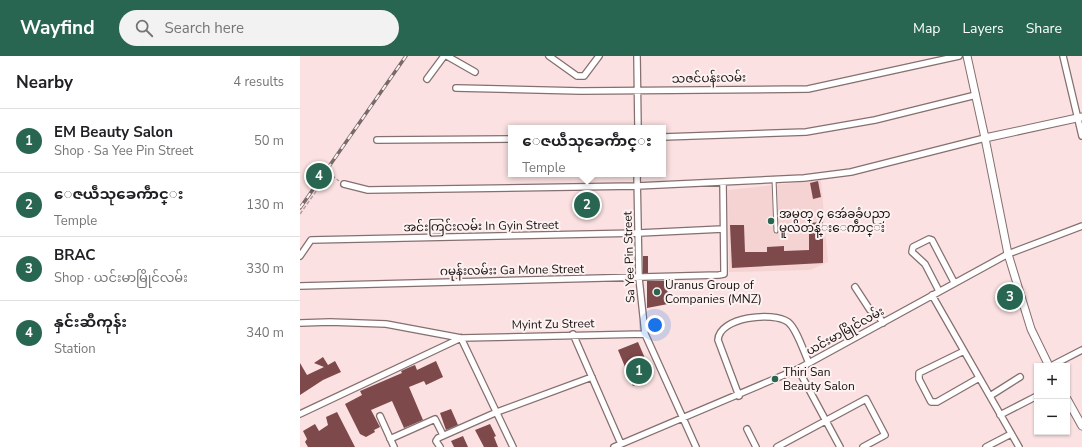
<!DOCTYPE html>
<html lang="en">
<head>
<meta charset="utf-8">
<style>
  body { margin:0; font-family:"Nunito Sans","Noto Sans Myanmar",sans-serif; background:#f2f2f2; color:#202124 }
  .controls { position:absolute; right:12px; bottom:12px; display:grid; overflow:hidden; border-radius:0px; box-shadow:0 1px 3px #0004 }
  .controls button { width:36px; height:36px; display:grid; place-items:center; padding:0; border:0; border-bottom:1px solid #e0e0e0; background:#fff; color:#202124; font:20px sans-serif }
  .you { position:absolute; left:355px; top:269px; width:14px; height:14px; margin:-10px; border:3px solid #fff; border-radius:50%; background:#1a73e8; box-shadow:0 0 0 6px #1a73e833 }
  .badge { display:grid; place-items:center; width:26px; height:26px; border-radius:50%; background:#286651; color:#fff; font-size:13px; font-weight:700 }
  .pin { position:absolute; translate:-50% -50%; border:2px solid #fff; box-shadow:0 1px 4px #0006 }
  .popup { position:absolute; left:208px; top:69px; width:158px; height:52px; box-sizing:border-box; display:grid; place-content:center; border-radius:0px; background:#fff; filter:drop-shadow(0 1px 3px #0005); font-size:13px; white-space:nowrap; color:#757577 }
  .popup b { font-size:15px; color:#202124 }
  .popup::after { content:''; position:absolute; left:50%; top:100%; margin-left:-8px; border:8px solid transparent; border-top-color:#fff }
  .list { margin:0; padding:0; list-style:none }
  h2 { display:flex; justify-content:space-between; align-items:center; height:52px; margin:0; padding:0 16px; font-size:17px }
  h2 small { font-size:13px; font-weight:400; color:#757577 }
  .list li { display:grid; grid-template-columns:26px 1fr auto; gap:12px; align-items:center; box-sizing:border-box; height:64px; padding:0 16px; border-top:1px solid #e0e0e0 }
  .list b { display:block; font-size:15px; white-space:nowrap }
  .list p { margin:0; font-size:13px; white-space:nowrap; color:#757577 }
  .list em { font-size:13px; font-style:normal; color:#757577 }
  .icon { flex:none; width:22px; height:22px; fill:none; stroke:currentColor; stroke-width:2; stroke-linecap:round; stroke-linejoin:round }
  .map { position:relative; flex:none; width:782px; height:391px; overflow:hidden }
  header { display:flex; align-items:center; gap:24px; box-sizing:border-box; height:56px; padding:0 20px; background:#286651; color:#fff }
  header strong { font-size:19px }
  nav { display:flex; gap:22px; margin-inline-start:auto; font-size:14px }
  .search { width:280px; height:36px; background:#f2f2f2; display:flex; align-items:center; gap:10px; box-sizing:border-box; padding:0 14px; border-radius:22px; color:#757577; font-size:15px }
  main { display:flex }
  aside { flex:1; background:#fff }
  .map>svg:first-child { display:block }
  .built { fill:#f5d3d2 }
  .building { fill:#7d494a }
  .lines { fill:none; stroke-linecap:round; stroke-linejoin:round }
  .service-casing { stroke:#856f6f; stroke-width:5 }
  .minor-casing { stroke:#856f6f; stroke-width:8 }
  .tertiary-casing { stroke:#856f6f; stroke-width:9 }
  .path { stroke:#b4a0a0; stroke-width:1.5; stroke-dasharray:4 2; stroke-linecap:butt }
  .service { stroke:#fff; stroke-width:3 }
  .minor { stroke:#fff; stroke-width:5.5 }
  .tertiary { stroke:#fff; stroke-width:7 }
  .rail-casing { stroke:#796969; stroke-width:3.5 }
  .rail { stroke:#fdf2f2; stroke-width:2; stroke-dasharray:6; stroke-linecap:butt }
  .poi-dot { fill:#286651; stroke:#fdf2f2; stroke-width:1.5 }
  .labels { text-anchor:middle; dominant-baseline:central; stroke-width:4; stroke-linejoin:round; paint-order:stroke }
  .street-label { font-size:12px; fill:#191010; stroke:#fdf2f2 }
  .poi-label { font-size:12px; fill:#191010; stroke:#fdf2f2; text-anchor:start }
</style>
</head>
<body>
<header>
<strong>Wayfind</strong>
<div class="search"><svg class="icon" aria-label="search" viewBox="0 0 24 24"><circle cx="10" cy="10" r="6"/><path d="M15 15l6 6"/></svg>Search here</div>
<nav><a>Map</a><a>Layers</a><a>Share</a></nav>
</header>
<main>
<aside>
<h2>Nearby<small>4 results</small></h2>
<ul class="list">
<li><span class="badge">1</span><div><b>EM Beauty Salon</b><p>Shop · Sa Yee Pin Street</p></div><em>50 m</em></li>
<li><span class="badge">2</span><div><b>ေဇယဵသုခေကဵာင္း</b><p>Temple</p></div><em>130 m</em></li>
<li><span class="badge">3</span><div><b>BRAC</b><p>Shop · ယင်းမာမြိုင်လမ်း</p></div><em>330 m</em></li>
<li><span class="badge">4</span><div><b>နှင်းဆီကုန်း</b><p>Station</p></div><em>340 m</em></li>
</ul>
</aside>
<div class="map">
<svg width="782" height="391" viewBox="0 0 782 391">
  <rect width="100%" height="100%" fill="#fbe1e1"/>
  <path class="built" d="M521 124 528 206 510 214 429 216 428 134Z"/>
  <path class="building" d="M518 125 521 141 513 143 510 127Z
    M523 166V207L432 212 430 169H444L445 196H467V191L484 190V195L509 194V167Z
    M343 200H348V217H343Z
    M347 225H367L368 248 347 252Z
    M338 286 353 321 333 330 318 294Z
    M23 301 28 309 35 305 41 316 23 324 0 339V307L7 319 24 311 14 307Z
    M136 305 143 321 126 329 124 325 109 331 123 364 104 372 92 345 71 354 80 371 74 374 75 376 66 381 60 378 45 348 62 339 60 335 102 317 101 315 110 311 115 309 117 314Z
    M151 353 158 369 146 374 140 357Z
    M37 356 55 391H8L5 386 7 383 3 375 15 368 19 375 28 369 26 361Z
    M190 368 196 380 194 381 198 391H184L175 374Z
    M163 380 168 391H154L151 385Z"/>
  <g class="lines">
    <defs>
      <path id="service" d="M474 123 476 175"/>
      <path id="minor" d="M147 0 175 16
        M249 0 277 20H284L299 0
        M337 0 338 72
        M763 0 782 80
        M127 23 144 0
        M156 32 281 35 508 33 659 0
        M363 81 506 76 575 64 676 39
        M77 84 211 83
        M337 118 339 222 345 278 396 391
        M44 128 68 134 337 130 504 122 551 116 685 82
        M0 200 11 184 339 177 423 173
        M0 230 419 219 424 218V212L423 126
        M555 231 570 254 578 259 583 267
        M639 235 625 208 612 196 613 191 629 183 632 184 654 226
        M632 239 719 391
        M0 267 30 266 86 268 161 282 345 278
        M273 278 321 388
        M161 282 213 391
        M664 295 619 317V323L631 346H637L679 322
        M751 310 782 294
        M498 313 540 391
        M439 340 418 284C419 261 473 255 488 266 497 273 504 297 509 307
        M690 340 720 321
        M0 358 161 282
        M700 359 737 340
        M80 360 94 391
        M447 373 456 391
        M90 383 135 363 143 379
        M140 391 136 385 138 382 197 356 292 321
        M314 391 498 313 708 198 782 170
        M477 391 566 343 585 379 563 391
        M686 391 711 378"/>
      <path id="tertiary" d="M667 0 685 82 708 198 731 273 749 310
        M685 82 782 61
        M767 343 782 370"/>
    </defs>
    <use href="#service" class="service-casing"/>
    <use href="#minor" class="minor-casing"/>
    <use href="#tertiary" class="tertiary-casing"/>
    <path class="path" d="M0 158 29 117 39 125"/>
    <use href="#service" class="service"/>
    <use href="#minor" class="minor"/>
    <use href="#tertiary" class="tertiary"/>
    <defs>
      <path id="rail" d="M0 152 106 0"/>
    </defs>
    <use href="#rail" class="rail-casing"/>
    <use href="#rail" class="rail"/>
  </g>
  <g class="poi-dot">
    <circle cx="471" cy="165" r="4"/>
    <circle cx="357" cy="236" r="4"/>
    <circle cx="475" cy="323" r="4"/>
  </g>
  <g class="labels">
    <g class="street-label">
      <text transform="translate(409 22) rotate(-1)">သဇင်ပန်းလမ်း</text>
      <text transform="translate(181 170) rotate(-1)">အင်းကြင်းလမ်း In Gyin Street</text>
      <text transform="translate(329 201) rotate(-92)">Sa Yee Pin Street</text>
      <text transform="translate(212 214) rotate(-1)">ဂမုန်းလမ်းး Ga Mone Street</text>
      <text transform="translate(253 268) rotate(-1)">Myint Zu Street</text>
      <text transform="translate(545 275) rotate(-29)">ယင်းမာမြိုင်လမ်း</text>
    </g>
    <g class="poi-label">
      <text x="479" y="158">အမွတ္ ၄ အေဴခခံပညာ<tspan x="479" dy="14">မူလတန္းေကဵာင္း</tspan></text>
      <text x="365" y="229">Uranus Group of<tspan x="365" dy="14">Companies (MNZ)</tspan></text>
      <text x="483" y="316">Thiri San<tspan x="483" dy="14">Beauty Salon</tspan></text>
    </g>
  </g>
</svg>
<div class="controls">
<button>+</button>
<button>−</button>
</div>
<div class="you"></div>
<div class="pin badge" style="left:339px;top:315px">1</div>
<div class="pin badge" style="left:287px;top:149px">2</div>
<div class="popup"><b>ေဇယဵသုခေကဵာင္း</b>Temple</div>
<div class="pin badge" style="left:710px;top:241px">3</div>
<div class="pin badge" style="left:19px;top:120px">4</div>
</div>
</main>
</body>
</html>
